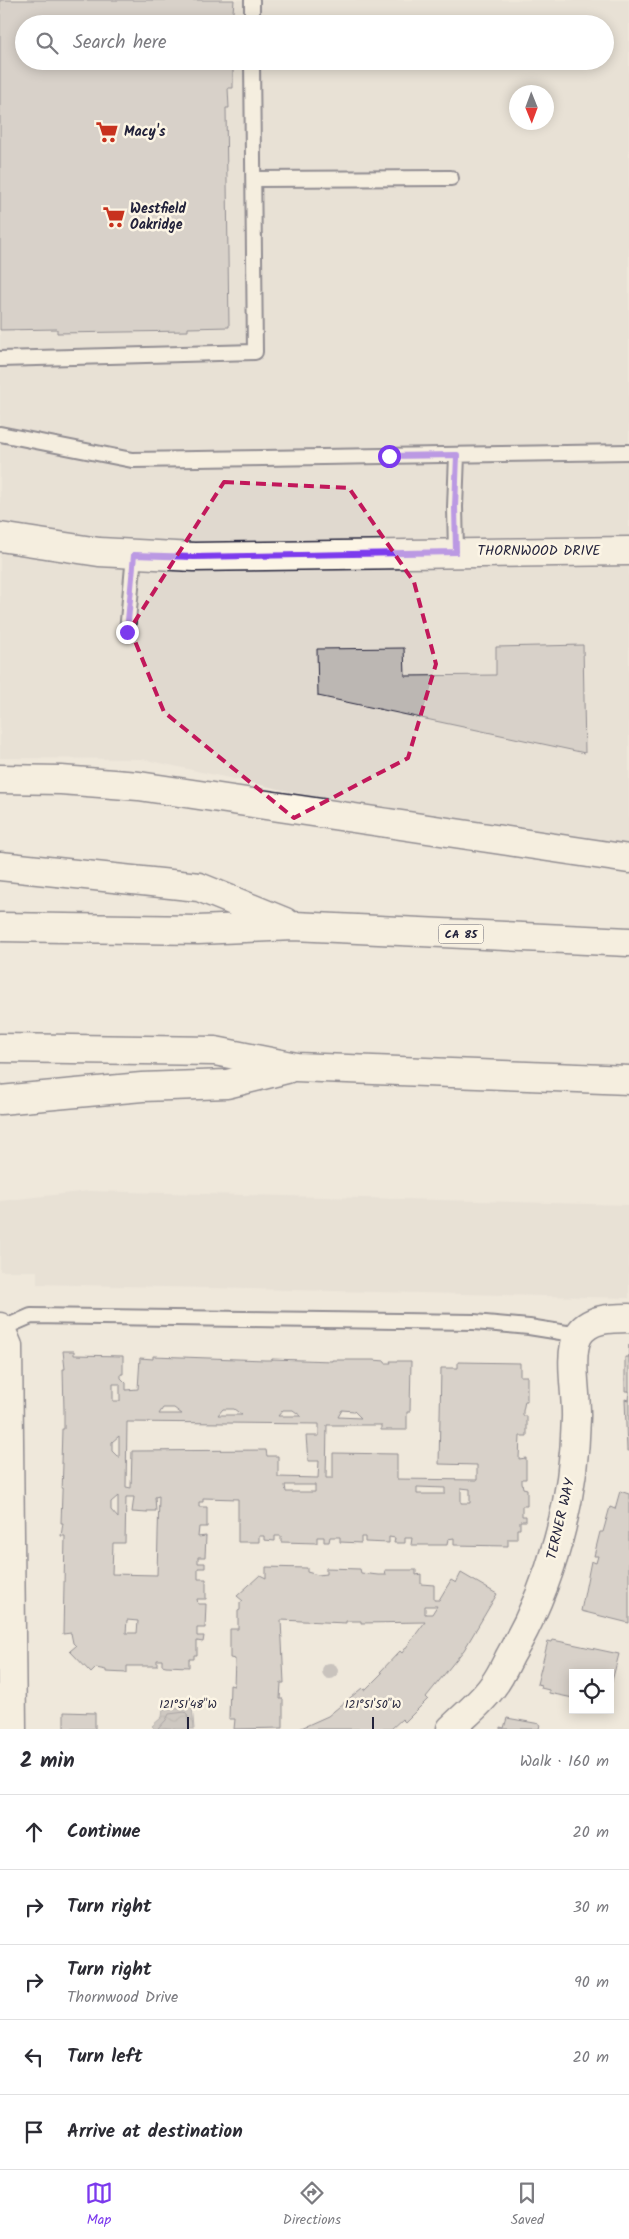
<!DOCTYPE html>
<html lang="en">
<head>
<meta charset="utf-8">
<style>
  body { margin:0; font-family:Kalam,sans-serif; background:#f2f2f3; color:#2b2b33 }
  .controls { position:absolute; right:15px; bottom:15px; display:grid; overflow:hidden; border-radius:0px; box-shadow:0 2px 12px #0003 }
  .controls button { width:45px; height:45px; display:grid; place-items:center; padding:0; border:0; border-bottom:1px solid #e1e1e2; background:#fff; color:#2b2b33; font:25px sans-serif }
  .compass { position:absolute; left:509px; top:85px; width:45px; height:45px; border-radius:50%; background:#fff; box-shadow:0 2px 12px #0003; rotate:179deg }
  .stop { position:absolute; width:15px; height:15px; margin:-11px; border:4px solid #7c3aed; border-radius:50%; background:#fff }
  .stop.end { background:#7c3aed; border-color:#fff; box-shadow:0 1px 5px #0008 }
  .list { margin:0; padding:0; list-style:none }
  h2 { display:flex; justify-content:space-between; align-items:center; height:65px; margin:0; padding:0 20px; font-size:21px }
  h2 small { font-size:16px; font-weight:400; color:#7c7c81 }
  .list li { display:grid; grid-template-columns:32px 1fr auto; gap:15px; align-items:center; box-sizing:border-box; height:75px; padding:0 20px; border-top:1px solid #e1e1e2 }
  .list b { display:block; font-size:19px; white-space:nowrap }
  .list p { margin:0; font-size:16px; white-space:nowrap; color:#7c7c81 }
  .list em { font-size:16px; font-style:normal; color:#7c7c81 }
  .icon { flex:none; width:28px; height:28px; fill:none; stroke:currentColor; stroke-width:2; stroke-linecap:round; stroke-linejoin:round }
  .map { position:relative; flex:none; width:629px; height:1729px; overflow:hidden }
  .search { position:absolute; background:#fff; box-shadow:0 2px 12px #0003; left:15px; right:15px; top:15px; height:55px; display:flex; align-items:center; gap:12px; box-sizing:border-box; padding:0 18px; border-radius:28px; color:#7c7c81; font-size:19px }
  .sheet { height:440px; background:#fff }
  nav { display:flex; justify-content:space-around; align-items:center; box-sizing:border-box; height:70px; border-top:1px solid #e1e1e2; background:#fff; font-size:14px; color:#7c7c81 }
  nav a { display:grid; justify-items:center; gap:2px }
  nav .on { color:#7c3aed }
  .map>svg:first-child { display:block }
  .built { fill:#e0d9cf; fill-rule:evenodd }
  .water { fill:url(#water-waves); stroke:#716f79 }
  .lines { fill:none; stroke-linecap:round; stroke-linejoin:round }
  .shore { stroke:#575564; stroke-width:1 }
  .building { fill:#bcb7b3; stroke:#22223b; fill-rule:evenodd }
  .service-casing { stroke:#22223b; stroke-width:18 }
  .minor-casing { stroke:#22223b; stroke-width:31 }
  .motorway-casing { stroke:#22223b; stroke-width:31 }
  .service { stroke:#fcf5e5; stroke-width:14 }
  .minor { stroke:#fcf5e5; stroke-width:28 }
  .motorway { stroke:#fcf5e5; stroke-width:28 }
  .tree { fill:#9b979a }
  .route { stroke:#7c3aed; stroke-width:6 }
  .marked { fill:none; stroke:#c2185b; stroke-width:4; stroke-dasharray:10 6; stroke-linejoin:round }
  .ticks { fill:none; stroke:#22223b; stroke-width:2 }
  .labels { text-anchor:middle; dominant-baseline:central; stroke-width:5; stroke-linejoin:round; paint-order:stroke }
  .shield { fill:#fcf5e5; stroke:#63616e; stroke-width:1 }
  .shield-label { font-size:12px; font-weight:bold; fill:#22223b }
  .poi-label { font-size:14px; font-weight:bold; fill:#22223b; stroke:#fcf5e5; text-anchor:start }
  .street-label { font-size:14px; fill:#22223b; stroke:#fcf5e5 }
  .ticks-label { font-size:12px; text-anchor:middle; fill:#22223b; stroke:#fcf5e5; stroke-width:5; stroke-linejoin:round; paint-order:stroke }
</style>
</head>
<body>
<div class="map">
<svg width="629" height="1729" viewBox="0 0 629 1729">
  <defs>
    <pattern id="water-waves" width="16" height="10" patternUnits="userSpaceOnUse" patternTransform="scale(1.25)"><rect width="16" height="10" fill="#a6a2a2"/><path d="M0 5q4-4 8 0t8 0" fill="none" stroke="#878485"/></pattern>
  </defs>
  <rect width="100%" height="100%" fill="#efe8db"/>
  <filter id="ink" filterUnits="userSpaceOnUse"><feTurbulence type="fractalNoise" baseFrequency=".02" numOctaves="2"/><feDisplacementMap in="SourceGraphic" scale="10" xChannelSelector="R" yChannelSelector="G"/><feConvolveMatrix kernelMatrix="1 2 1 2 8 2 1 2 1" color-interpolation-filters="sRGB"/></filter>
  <g filter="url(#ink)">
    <path class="built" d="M0 0H629V860L472 831 142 759 0 758ZM24 24H605V61H24ZM516 92H546V122H516Z
      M89 1191 629 1205V1298L37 1284V1271H0V1201Z"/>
    <path class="water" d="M192 1706 194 1729H155L152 1726 162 1717 163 1709Z"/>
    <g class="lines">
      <path class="shore" d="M158 1729 166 1720 169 1714 185 1712 187 1714 189 1729"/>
    </g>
    <path class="building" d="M0 0H234L232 24H24V61H233V88H228L229 108H226L229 327 188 328V331L57 333V329L0 330Z
      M583 645 585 753 318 696 317 649 404 648 405 676 496 675V647Z
      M629 1345V1451H627L625 1399 628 1400 629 1391H625V1357H629Z
      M63 1351H74V1355L123 1356V1374H121V1378L126 1383V1390L138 1389 140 1358 153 1359V1356L265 1360H272V1359L332 1361V1360H373L385 1361V1363H391L390 1361H411L410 1412H407V1430H381V1425H327L326 1478H333V1453L397 1454V1479L477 1480V1465L439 1464 441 1368H458V1362L520 1363V1376H527V1401H525L523 1411V1416H527V1436H520L519 1459 526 1458V1479H522V1483L523 1488 527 1489V1506H522V1516H526V1521H520V1529H517V1539H508V1546L454 1545V1538L448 1539 447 1545H411L412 1538H405V1543H394L395 1538 389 1537V1543L365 1542V1537H361V1543L340 1542V1537H330L329 1542H324V1537H317V1543L281 1542V1536H275V1541L264 1540V1536H259V1542H238V1499L203 1498V1502H199V1507H207V1527H199L198 1537 206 1536 205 1557H198V1563H205V1568H198V1579H206V1599H197L198 1604H206L205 1628H197V1636H204L203 1642 197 1641V1655H194V1659H189V1667L166 1666 162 1665V1660H157V1666H127V1673L106 1672V1670L96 1668 91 1673 70 1651 76 1646 73 1643 71 1633 63 1634 65 1536H61L63 1523H61L63 1463H61L62 1429H64V1411L63 1369H65ZM113 1384H120V1401H113ZM163 1408H174L182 1414H159ZM223 1409H234L242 1415H218ZM283 1410H293L301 1416H278ZM342 1410 354 1411 361 1418 338 1417ZM127 1422 319 1424V1436H306L308 1461H319L318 1478 278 1477V1456H267L266 1450 132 1451 131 1488 126 1487ZM119 1436V1458L112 1451V1442ZM285 1485H315V1492H286ZM417 1487 445 1488V1494H417ZM461 1488 470 1489V1503H461ZM118 1496V1518L111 1510V1502ZM159 1496 157 1575 112 1574 113 1543H125L126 1497H134L132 1512 147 1513V1511H156L155 1497ZM127 1620 138 1621 137 1633H126Z
      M620 1491 629 1494V1623L581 1611 591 1561 596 1563 598 1556H594L600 1532H603L610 1507 615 1509Z
      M266 1567 307 1568V1572L318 1575 326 1574V1568L360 1569 361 1573 378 1575H386L385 1570H416V1575L421 1574V1584L434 1585V1600H439L451 1580 456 1583 461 1573 497 1594 464 1650 426 1697 428 1699 405 1722 402 1719 391 1729H299L328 1716 362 1688 364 1690 366 1689 382 1673 380 1672 400 1651 402 1653 425 1622 361 1623V1621H346V1623L281 1620 284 1683H281L280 1699H283V1728L234 1729 235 1719H229L230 1685 234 1686 235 1659 230 1658V1629H238V1611L240 1610V1603L243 1601 237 1596 260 1575 266 1578ZM425 1606H437L432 1614H425Z
      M553 1640 619 1654 610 1689V1673H573V1698L549 1693V1690L541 1688 542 1685 537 1684 548 1641 552 1642Z
      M64 1712 95 1713V1729H64Z
      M507 1718 540 1724 539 1729H500V1727L504 1728Z"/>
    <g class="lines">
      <defs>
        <path id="service" d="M252 0V24
          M254 179 451 178
          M0 359 255 352 252 61
          M0 434 132 460 629 452
          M456 552 455 507 457 455
          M127 632 134 555
          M1 1329 31 1316 474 1322 529 1327 579 1335"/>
        <path id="minor" d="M0 537 99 552 194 557 629 551
          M0 1327 8 1346 12 1729
          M451 1729C465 1715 482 1702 493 1686 500 1677 505 1666 510 1656 552 1584 574 1501 576 1418 577 1395 568 1355 578 1336 588 1318 611 1318 629 1318"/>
        <path id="motorway" d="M0 779 61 780 139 786 629 859
          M0 866 199 887 285 922
          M0 927 198 930 294 926 629 942
          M0 1048 215 1051 296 1067 629 1080
          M0 1100 142 1087 227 1084 287 1069"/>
      </defs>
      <use href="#service" class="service-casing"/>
      <use href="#minor" class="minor-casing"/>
      <use href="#motorway" class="motorway-casing"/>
      <use href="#service" class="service"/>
      <use href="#minor" class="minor"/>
      <use href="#motorway" class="motorway"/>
    </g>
    <circle class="tree" cx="330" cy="1671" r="8"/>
  </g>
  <g class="lines" filter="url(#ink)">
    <path class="route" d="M127 632 134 555 194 557 456 552 455 507 457 455 389 456"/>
  </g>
  <path d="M0 0H629V1729H0ZM224 482 349 488 414 582 436 664 408 758 294 818 164 712 130 629Z" fill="#efe8db" fill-opacity=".55" fill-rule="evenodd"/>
  <path class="marked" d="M224 482 349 488 414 582 436 664 408 758 294 818 164 712 130 629Z"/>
  <path class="ticks" d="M188 1717V1729M373 1717V1729"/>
  <defs>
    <symbol id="supermarket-bare" viewBox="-9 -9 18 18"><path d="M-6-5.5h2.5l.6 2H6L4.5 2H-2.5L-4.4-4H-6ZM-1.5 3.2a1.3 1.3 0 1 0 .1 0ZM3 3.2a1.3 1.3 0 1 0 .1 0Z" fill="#c8321e" stroke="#fcf5e5" stroke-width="2.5" paint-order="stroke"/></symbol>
  </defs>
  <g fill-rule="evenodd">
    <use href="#supermarket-bare" x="91" y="116" width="32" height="32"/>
    <use href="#supermarket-bare" x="98" y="201" width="32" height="32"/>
  </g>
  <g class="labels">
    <rect class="shield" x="438.5" y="924.5" width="45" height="19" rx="4"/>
    <g class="shield-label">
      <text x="461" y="934">CA 85</text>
    </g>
    <g class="poi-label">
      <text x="124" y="132">Macy's</text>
      <text x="130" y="209">Westfield<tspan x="130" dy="16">Oakridge</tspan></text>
    </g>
    <g class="street-label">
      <text x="539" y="551">THORNWOOD DRIVE</text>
      <text transform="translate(561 1519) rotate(-77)">TERNER WAY</text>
    </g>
  </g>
  <g class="ticks-label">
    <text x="188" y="1708">121°51'48"W</text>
    <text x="373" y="1708">121°51'50"W</text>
  </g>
</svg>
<div class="controls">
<button><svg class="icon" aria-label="locate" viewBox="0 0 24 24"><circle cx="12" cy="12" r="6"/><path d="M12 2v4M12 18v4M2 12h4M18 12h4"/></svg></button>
</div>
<svg class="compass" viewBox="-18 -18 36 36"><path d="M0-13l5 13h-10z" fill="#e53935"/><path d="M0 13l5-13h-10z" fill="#7c7c81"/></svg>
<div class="stop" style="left:389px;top:456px"></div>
<div class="stop end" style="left:127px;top:632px"></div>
<div class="search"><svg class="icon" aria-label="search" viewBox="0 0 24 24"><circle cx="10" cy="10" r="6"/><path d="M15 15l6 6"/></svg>Search here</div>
</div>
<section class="sheet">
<h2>2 min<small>Walk · 160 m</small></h2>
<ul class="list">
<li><svg class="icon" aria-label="ahead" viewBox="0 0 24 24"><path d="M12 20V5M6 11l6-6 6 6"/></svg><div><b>Continue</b></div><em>20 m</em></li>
<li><svg class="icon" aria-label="right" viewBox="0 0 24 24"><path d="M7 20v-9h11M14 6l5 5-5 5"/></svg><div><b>Turn right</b></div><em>30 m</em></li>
<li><svg class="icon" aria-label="right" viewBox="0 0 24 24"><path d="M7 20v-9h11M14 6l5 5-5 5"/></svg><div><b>Turn right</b><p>Thornwood Drive</p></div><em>90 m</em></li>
<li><svg class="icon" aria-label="left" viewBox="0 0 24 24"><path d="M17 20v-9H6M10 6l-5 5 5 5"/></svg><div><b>Turn left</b></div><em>20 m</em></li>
<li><svg class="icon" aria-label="arrive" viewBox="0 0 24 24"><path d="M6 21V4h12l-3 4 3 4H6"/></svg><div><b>Arrive at destination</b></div></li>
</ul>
</section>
<nav>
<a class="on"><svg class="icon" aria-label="map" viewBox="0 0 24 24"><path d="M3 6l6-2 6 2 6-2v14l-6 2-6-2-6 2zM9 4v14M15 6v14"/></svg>Map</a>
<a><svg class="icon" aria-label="directions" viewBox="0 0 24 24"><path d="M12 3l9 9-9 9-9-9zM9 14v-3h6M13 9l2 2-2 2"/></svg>Directions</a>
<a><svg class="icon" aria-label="saved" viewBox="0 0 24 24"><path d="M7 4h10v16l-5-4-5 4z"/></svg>Saved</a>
</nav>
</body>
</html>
